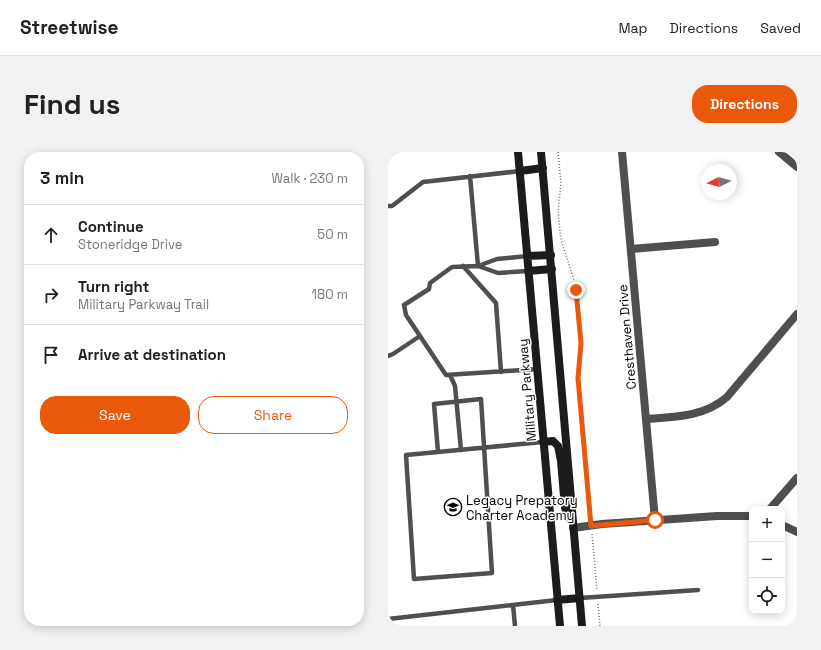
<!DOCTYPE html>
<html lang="en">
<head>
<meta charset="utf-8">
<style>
  body { margin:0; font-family:"Space Grotesk",sans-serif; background:#f2f2f2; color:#222 }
  .controls { position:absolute; right:12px; bottom:12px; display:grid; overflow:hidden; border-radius:8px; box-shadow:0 2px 10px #0003 }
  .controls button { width:36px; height:36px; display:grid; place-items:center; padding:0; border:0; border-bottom:1px solid #e0e0e0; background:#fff; color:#222; font:20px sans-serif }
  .compass { position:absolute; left:313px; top:12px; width:36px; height:36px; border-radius:50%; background:#fff; box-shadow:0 2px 10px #0003; rotate:265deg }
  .stop { position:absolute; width:12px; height:12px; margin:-9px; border:3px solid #ea580c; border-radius:50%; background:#fff }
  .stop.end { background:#ea580c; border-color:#fff; box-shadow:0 1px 4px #0008 }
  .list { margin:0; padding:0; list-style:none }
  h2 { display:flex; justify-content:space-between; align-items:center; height:52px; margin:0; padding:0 16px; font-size:17px }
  h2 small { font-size:13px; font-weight:400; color:#767676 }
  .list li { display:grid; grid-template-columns:26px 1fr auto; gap:12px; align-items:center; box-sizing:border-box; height:60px; padding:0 16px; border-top:1px solid #e0e0e0 }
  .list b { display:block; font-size:15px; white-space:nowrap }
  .list p { margin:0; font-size:13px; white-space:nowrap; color:#767676 }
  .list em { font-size:13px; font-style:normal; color:#767676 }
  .actions { display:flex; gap:8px; padding:12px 16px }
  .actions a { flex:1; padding:9px 0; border:1px solid #ea580c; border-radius:16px; text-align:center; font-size:14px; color:#ea580c }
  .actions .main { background:#ea580c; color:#fff }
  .icon { flex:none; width:22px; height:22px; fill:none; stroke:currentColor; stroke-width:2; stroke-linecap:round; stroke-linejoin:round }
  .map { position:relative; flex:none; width:409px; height:474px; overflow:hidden; border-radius:16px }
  header { display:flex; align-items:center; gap:24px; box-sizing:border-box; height:56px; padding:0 20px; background:#fff; border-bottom:1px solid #e0e0e0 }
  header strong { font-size:19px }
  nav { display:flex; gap:22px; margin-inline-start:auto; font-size:14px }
  .intro { display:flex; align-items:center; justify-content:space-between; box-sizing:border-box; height:96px; padding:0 24px }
  h1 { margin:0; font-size:28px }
  .button { padding:10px 18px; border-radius:16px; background:#ea580c; color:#fff; font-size:14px; font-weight:700 }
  main { display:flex; gap:24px; padding:0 24px }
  aside { flex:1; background:#fff; border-radius:16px; box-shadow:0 2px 10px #0003 }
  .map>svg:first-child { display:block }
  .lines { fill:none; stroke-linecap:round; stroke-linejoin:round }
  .path { stroke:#717171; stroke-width:1.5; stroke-dasharray:1 2; stroke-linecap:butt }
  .service { stroke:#4f4f4f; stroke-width:4.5 }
  .minor { stroke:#4f4f4f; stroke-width:8 }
  .secondary { stroke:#1c1c1c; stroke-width:8 }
  .route { stroke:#ea580c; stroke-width:5 }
  .labels { text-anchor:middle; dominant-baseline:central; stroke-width:3; stroke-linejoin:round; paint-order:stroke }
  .street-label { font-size:13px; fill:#000; stroke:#fff }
  .poi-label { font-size:13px; fill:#000; stroke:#fff; text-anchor:start }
</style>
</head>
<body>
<header>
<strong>Streetwise</strong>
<nav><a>Map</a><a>Directions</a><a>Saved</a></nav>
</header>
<div class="intro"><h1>Find us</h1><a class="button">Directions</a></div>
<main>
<aside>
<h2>3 min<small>Walk · 230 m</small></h2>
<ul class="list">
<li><svg class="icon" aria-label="ahead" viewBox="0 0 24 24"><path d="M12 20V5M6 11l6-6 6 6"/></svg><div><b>Continue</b><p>Stoneridge Drive</p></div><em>50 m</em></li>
<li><svg class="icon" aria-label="right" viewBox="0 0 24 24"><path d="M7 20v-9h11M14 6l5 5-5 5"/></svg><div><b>Turn right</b><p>Military Parkway Trail</p></div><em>180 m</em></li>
<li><svg class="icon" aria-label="arrive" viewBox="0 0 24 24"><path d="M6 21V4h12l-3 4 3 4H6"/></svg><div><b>Arrive at destination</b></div></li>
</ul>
<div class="actions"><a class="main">Save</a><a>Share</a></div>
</aside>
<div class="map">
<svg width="409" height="474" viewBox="0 0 409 474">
  <rect width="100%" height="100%" fill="#fff"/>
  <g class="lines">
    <path class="path" d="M170 0 173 31 170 59 173 88 187 131 193 191 190 226 202 365
      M204 382 209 438
      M210 452 212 474"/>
    <path class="service" d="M82 24 90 114
      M0 54H4L35 30 132 19
      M75 114 108 151 113 220
      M90 114 109 107 139 104
      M140 119 110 121 90 114 64 115 42 131 41 137 16 153 18 163 58 223 149 217
      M0 204 5 202 32 184
      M62 223 67 234 73 298
      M50 300 46 252 93 247 104 421 26 427 18 303C64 299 109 294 155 290
      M192 446 310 438
      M125 453 127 474
      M0 467 169 448"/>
    <path class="minor" d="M234 0 267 368
      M391 0 409 15
      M243 97 327 90
      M258 267C287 265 316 265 339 245L409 162
      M382 357 409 326
      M394 373 409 380
      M185 376 214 372 329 364H364"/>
    <path class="secondary" d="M130 0 172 474
      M153 0 194 474
      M132 19 155 16
      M139 104 163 103
      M140 119 164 117
      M155 290 165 289 170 294 173 309 177 356 182 368
      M169 448 192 446"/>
  </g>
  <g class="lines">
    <path class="route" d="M188 138 193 191 190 226 203 374 267 368"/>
  </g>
  <defs>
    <symbol id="school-ring" viewBox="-11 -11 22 22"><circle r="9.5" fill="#fff" stroke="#000" stroke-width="1.5"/><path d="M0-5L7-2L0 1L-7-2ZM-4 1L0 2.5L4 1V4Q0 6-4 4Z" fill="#000"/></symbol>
  </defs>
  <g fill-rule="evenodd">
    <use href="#school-ring" x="55" y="345" width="20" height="20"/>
  </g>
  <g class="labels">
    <g class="street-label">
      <text transform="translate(239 185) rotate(-95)">Cresthaven Drive</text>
      <text transform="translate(139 238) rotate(-95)">Military Parkway</text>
    </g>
    <g class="poi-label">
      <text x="78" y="348">Legacy Prepatory<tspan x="78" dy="15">Charter Academy</tspan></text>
    </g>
  </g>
</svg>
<div class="controls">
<button>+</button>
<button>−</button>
<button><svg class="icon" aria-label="locate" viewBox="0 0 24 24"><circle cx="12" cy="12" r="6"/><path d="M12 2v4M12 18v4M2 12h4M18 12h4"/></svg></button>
</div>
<svg class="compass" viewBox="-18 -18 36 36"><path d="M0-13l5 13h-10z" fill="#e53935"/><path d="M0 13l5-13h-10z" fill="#767676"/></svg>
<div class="stop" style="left:267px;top:368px"></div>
<div class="stop end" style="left:188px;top:138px"></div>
</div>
</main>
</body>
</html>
